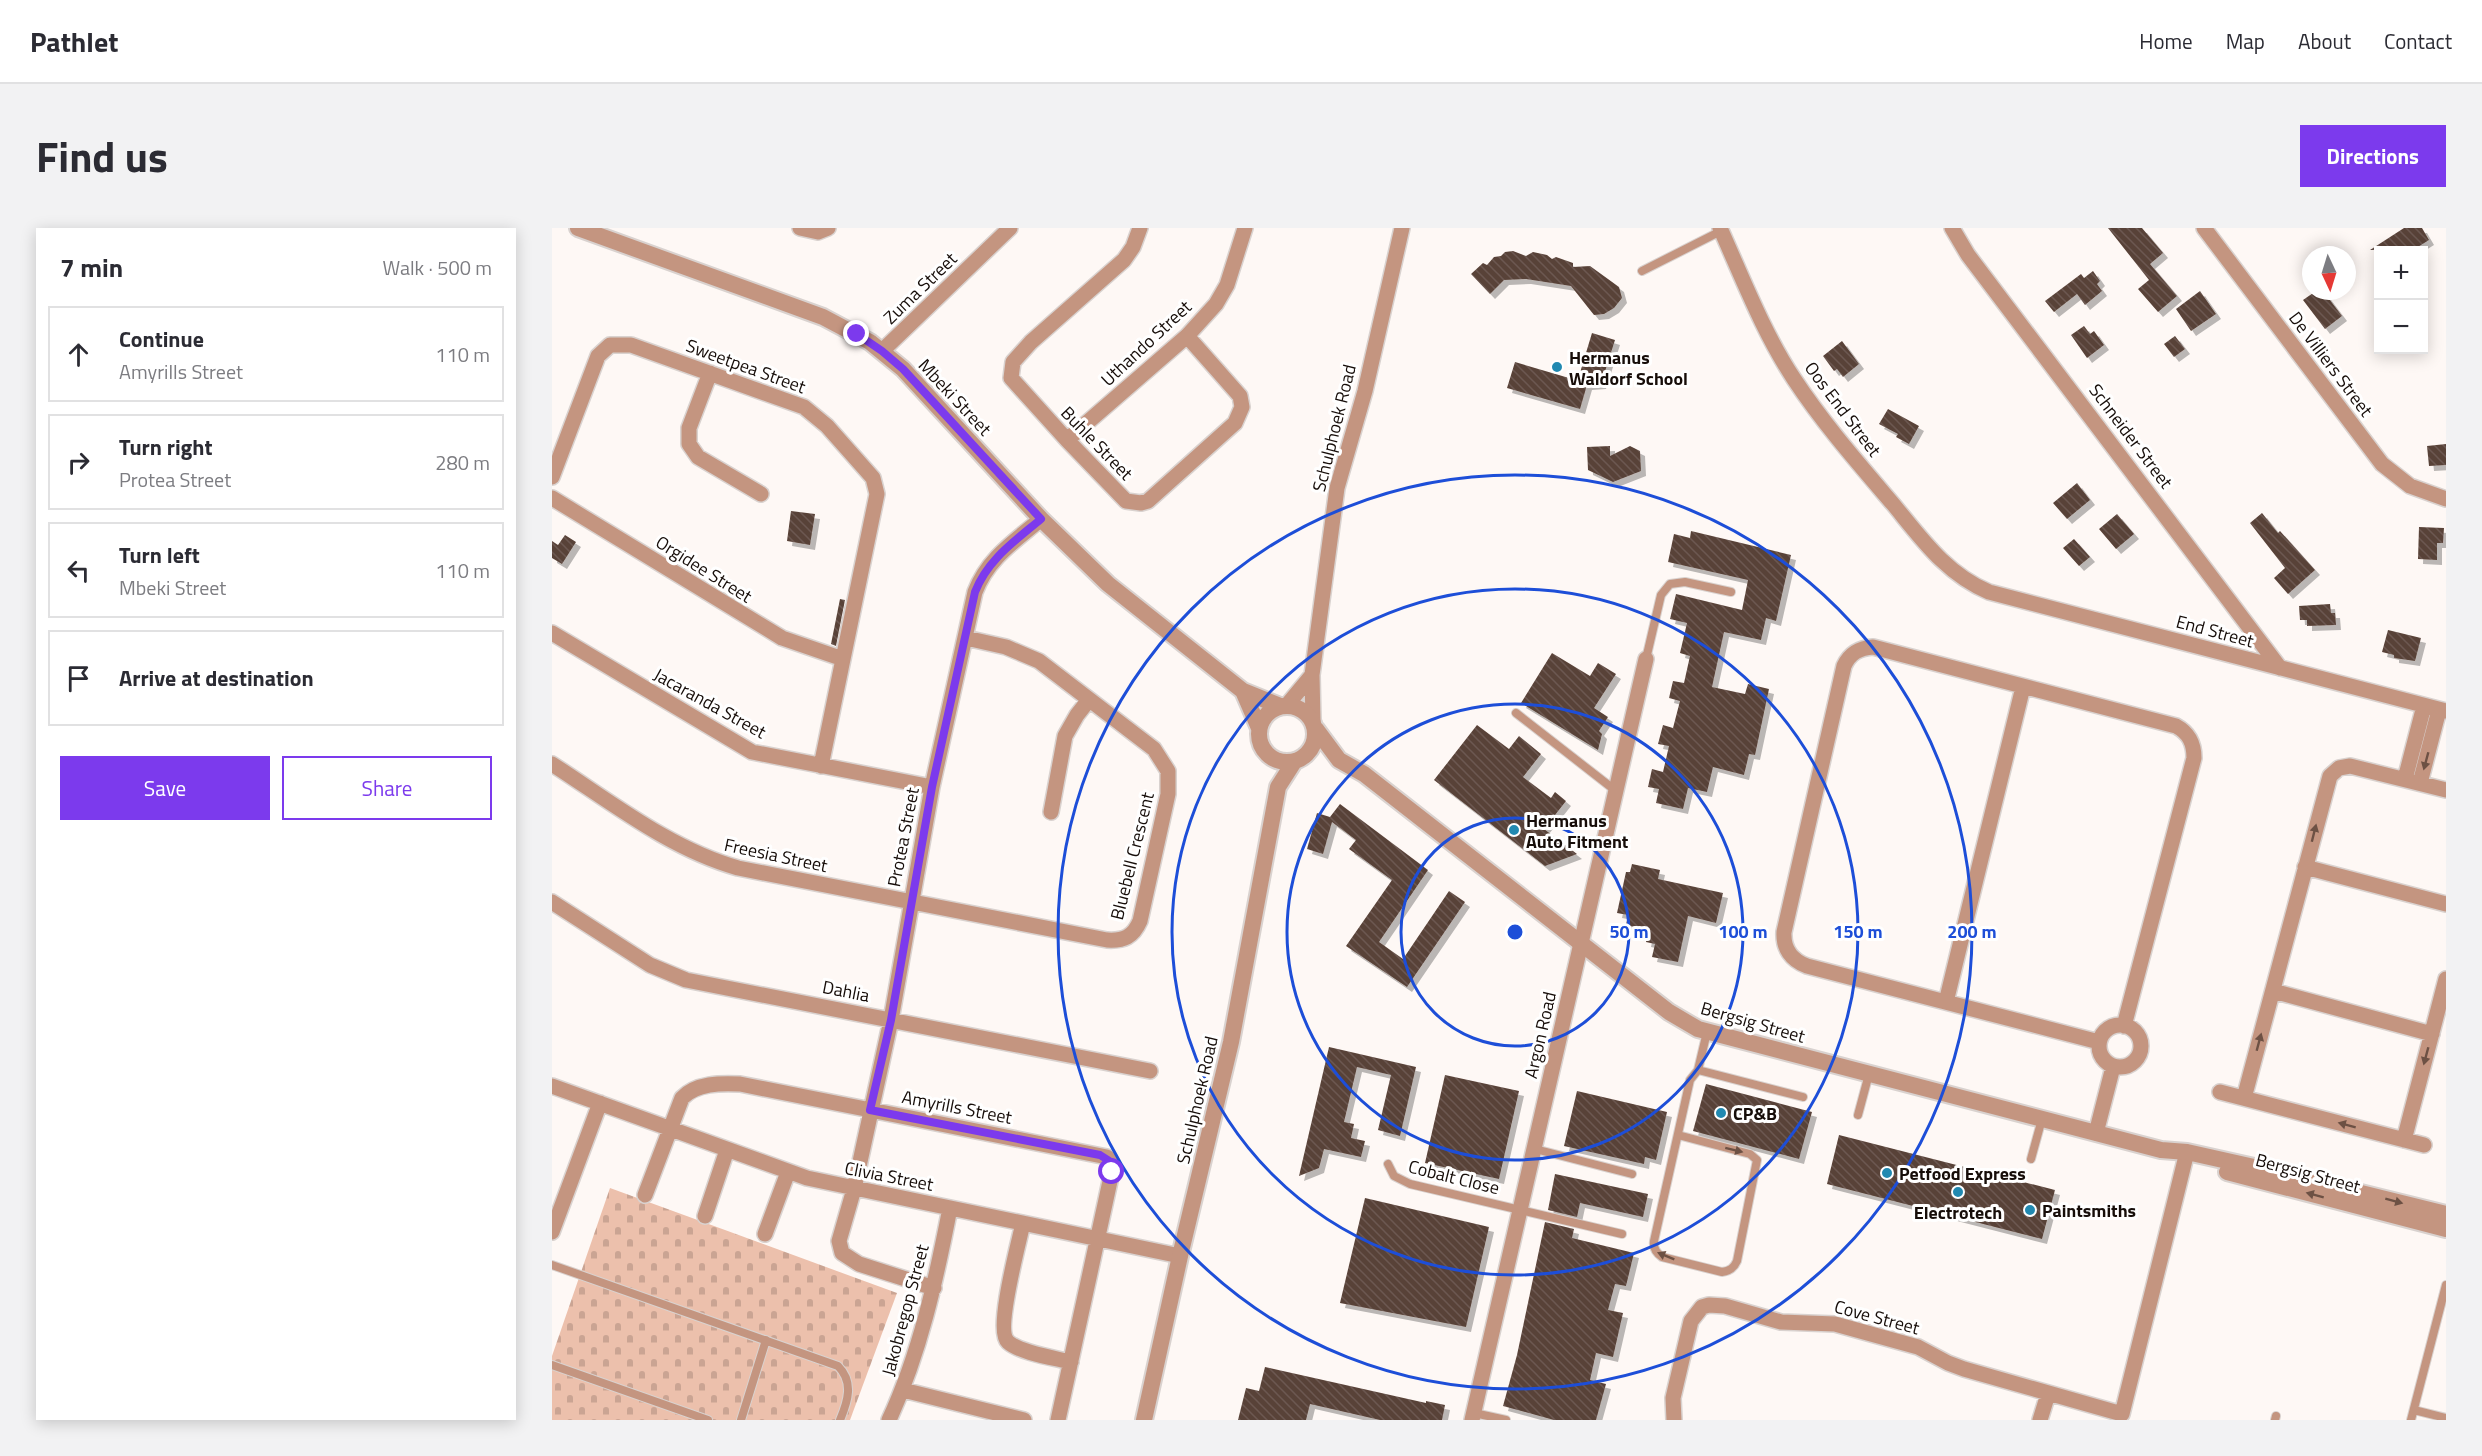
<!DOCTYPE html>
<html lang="en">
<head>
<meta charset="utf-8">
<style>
  body { margin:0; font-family:"Titillium Web",sans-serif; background:#f2f2f3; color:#2b2b33 }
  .controls { position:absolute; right:18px; top:18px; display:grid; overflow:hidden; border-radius:0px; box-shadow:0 3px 15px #0003 }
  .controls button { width:54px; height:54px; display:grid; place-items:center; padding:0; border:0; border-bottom:2px solid #e1e1e2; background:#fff; color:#2b2b33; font:30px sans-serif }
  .compass { position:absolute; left:1750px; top:18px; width:54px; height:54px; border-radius:50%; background:#fff; box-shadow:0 3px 15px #0003; rotate:176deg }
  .stop { position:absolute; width:18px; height:18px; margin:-14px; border:4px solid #7c3aed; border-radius:50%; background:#fff }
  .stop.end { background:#7c3aed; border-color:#fff; box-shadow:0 2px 6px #0008 }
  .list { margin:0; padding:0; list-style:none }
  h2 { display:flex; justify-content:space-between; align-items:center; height:78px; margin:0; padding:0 24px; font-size:26px }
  h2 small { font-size:20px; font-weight:400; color:#7c7c81 }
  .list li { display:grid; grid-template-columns:39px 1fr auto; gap:18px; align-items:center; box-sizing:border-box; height:96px; margin:0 12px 12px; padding:0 12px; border:2px solid #e1e1e2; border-radius:0px }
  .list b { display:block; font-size:22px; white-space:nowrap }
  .list p { margin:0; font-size:20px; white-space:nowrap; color:#7c7c81 }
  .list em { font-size:20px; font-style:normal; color:#7c7c81 }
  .actions { display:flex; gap:12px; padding:18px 24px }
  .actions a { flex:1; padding:14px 0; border:2px solid #7c3aed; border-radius:0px; text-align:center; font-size:21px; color:#7c3aed }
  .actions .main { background:#7c3aed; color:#fff }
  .icon { flex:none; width:33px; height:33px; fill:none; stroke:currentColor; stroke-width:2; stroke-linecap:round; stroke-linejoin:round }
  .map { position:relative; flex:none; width:1894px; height:1192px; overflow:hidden; border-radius:0px }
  header { display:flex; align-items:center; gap:36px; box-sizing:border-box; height:84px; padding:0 30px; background:#fff; border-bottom:2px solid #e1e1e2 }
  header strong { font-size:28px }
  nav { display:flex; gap:33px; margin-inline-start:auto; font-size:21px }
  .intro { display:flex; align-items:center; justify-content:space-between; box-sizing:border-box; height:144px; padding:0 36px }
  h1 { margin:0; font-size:42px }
  .button { padding:15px 27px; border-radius:0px; background:#7c3aed; color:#fff; font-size:21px; font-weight:700 }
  main { display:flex; gap:36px; padding:0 36px }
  aside { flex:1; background:#fff; border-radius:0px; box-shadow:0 3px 15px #0003 }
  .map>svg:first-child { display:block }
  .cemetery { fill:url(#cemetery-stones) }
  .building { fill:url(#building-back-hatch); filter:url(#shadow) }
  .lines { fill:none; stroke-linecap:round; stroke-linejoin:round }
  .service-casing { stroke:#d9d2cf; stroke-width:10 }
  .minor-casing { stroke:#d9d2cf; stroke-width:18 }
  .tertiary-casing { stroke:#d9d2cf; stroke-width:20 }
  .service { stroke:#c49580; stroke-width:8 }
  .minor { stroke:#c49580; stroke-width:15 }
  .tertiary { stroke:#c49580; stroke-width:16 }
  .oneway { fill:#6d5144 }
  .route { stroke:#7c3aed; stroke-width:8 }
  .ring { fill:none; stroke:#1d4ed8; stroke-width:3 }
  .poi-dot { fill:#2189b1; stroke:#fff; stroke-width:2 }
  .labels { text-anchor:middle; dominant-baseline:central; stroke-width:6; stroke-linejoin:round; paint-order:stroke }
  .street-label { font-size:18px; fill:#160d09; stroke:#fff }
  .poi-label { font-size:18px; font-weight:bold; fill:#160d09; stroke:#fff; text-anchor:start }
  .centre { fill:#1d4ed8; stroke:#fff; stroke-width:3 }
  .ring-label { font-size:18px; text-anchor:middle; font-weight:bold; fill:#1d4ed8; stroke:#fff; stroke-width:6; stroke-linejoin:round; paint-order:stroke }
</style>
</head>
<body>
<header>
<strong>Pathlet</strong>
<nav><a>Home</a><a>Map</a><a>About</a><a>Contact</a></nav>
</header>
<div class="intro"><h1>Find us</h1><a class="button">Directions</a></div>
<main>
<aside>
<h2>7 min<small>Walk · 500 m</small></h2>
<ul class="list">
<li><svg class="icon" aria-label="ahead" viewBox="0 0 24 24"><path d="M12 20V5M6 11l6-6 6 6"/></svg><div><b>Continue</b><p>Amyrills Street</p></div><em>110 m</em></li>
<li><svg class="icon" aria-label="right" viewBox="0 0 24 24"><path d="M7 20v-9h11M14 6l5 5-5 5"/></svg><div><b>Turn right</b><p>Protea Street</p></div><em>280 m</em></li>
<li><svg class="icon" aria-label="left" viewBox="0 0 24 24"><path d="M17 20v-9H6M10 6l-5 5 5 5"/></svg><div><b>Turn left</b><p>Mbeki Street</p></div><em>110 m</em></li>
<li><svg class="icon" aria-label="arrive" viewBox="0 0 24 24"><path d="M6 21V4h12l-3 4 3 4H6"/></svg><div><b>Arrive at destination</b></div></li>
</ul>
<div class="actions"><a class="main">Save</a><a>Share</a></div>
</aside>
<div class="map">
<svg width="1894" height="1192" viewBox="0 0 1894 1192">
  <defs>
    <pattern id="cemetery-stones" width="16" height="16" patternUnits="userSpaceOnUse" patternTransform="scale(1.5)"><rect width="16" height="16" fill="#ecc0ac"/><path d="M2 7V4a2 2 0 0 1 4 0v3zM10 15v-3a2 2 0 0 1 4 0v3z" fill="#caa493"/></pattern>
    <pattern id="building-back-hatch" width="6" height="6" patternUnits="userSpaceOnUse" patternTransform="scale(1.5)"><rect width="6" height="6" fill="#594238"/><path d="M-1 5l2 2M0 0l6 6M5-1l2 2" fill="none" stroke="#6c5951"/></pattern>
    <filter id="shadow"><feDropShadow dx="5" dy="5" stdDeviation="0" flood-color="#0004"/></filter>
  </defs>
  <rect width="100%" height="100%" fill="#fef8f5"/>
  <path class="cemetery" d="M58 960 345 1065 298 1192H0V1128Z"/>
  <path class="building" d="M1556 0H1590L1611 25 1598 36 1625 68 1606 84 1586 61 1597 52Z
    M1852 0H1870L1877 12 1861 22H1818Z
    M961 23 974 28 981 24 995 27 1000 31 1004 29 1021 35V39L1038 38 1067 59 1070 70 1062 80 1052 86 1042 87 1019 58 974 51 952 52 938 66 919 46 931 35 935 37 942 29 949 28 953 24Z
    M1541 43 1548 53 1545 56 1550 63 1533 77 1525 66 1502 84 1493 73 1529 46 1532 50Z
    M1648 63 1664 86 1639 103 1624 81Z
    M1764 63H1771L1790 88 1773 101 1751 72Z
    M1532 98 1538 106 1542 103 1552 117 1535 130 1519 107Z
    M1040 105 1063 112 1049 156 1035 157 1028 181 955 160 963 134 1017 150 1027 148Z
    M1623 108 1633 121 1622 129 1612 116Z
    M1290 113 1307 136 1291 149 1285 141 1282 143 1271 128Z
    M1336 181 1367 198 1357 216 1344 209 1346 206 1327 196Z
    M1894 216V237L1877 238 1875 218Z
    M1058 218V228L1078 218 1088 223 1089 243 1061 254 1036 242 1035 219Z
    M1525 255 1538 272 1515 291 1501 275Z
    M239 283 263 286 258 317 235 313Z
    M1710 285 1726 305 1728 303 1763 342 1736 366 1722 350 1733 340 1698 295Z
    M1565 286 1582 306 1564 321 1547 301Z
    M1867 299 1892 300 1891 315H1885V332L1866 331Z
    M1139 303 1239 327 1224 393 1214 390 1209 412 1172 404 1160 459 1193 466 1196 456 1217 461 1203 527 1197 526 1192 547 1161 539 1155 564 1136 560 1131 581 1104 575 1107 561 1096 559 1100 541 1111 544 1117 518 1106 516 1111 497 1121 500 1128 473 1117 470 1121 453 1132 455 1138 428 1128 425 1135 395 1118 391 1124 366 1190 382 1196 352 1116 334 1122 306 1138 310Z
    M13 307 24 314 10 336 0 330V313L6 317Z
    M1522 311 1538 329 1527 338 1511 320Z
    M288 371 293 372 284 418 279 416Z
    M1778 376 1779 385H1783L1784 397 1755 398V392H1748L1747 378Z
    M1836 402 1869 410 1863 433 1842 430V427L1830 424Z
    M1000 425 1038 448 1046 435 1064 446 1042 480 1056 489 1047 503 1050 506 1046 522 969 475Z
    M925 497 957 521 967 508 989 526 971 549 999 570 1003 564 1014 573 992 601 1025 626 993 638 882 552Z
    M788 576 876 642 827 714 851 731 897 663 913 674 855 759 794 718 840 652 797 621 804 612 780 594 771 626 755 621 765 585 778 589Z
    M1080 636 1108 642 1106 651 1171 665 1164 695 1136 688 1126 734 1100 729 1103 716 1094 714 1095 709 1085 707 1086 700 1074 697 1076 687 1065 685 1074 644H1078Z
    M777 819 864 839 848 908 826 902 839 847 805 839 792 894 802 896 799 910 813 913 809 929 772 921 767 940 747 948Z
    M893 847 967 863 947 951 873 935Z
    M1154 856 1260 884 1247 931 1141 903Z
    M1025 863 1115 884 1104 932 1093 929 1092 936 1012 918Z
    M1287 907 1503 962 1490 1011 1275 956Z
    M1003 946 1096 966 1091 989 1028 975 1025 989 996 982Z
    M813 970 937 999 914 1099 788 1075Z
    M993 994 1022 1001 1020 1010 1082 1025 1074 1058 1063 1056 1056 1082 1071 1085 1061 1129 1044 1125 1038 1152 1054 1156 1044 1192H1002L951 1178 965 1127Z
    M713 1139 874 1175V1173L893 1177 890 1192H828L758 1176 754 1192H686L694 1160 707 1163Z"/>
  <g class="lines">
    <defs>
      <path id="service" d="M1090 43 1169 3
        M1094 431 1109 367 1118 356 1133 354 1179 364
        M964 485 1064 563
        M1146 842 1251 869
        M1306 887 1317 846
        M1126 907 1198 926 1205 932 1185 1033C1182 1040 1178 1043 1170 1044L1110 1029C1104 1025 1101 1020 1102 1013L1138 852 1146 842 1155 804
        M983 921 1080 946
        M1479 931 1490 891
        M836 936 842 948 858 956 1070 1006
        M0 1037 286 1138C302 1154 296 1173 288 1192
        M0 1137 156 1192
        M1862 1182 1894 1190
        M922 1185 954 1192
        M189 1192 214 1112
        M1723 1192 1724 1188
        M1859 1192 1894 1057"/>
      <path id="minor" d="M248 0 266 4 276 0
        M588 0 581 19 572 32 479 114 461 134 459 150 515 212 574 273 589 275 596 273 683 195 690 179 688 168 635 108
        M1168 0C1191 51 1211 104 1242 151 1271 195 1306 235 1341 276 1369 310 1394 346 1437 364L1894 483
        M1400 0 1416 27 1728 440
        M1652 0 1830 236 1858 258 1894 271
        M330 123 458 0
        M158 145 137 200V216L146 229 209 266
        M515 212 635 108 664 76 675 57 693 0
        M0 249 46 128 58 117H79L252 179 275 198 321 250 325 266 269 538
        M0 270 230 410 291 431
        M0 405 200 524 380 559
        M735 477 760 447
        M761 493 760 447 785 260 813 163 850 0
        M0 536C59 574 118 621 186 640L555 712C572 713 581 709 588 693L616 566V543L602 521 487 433 454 419 414 410
        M1853 551 1872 478
        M1868 555 1887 482
        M499 584 513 508 525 487 536 473
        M1753 639 1894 676
        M0 674 98 737 134 752 598 843
        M1721 763 1880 806
        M1394 774 1471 459
        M1547 818a21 21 0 1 1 42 0a21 21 0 1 1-42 0Z
        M1547 814 1255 738C1239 732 1231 720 1232 704L1292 438C1298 425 1307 420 1321 419L1624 498C1637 505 1642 515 1642 530L1572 798
        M0 858 255 950 628 1028
        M1668 864 1872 917
        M1692 870 1778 548 1787 540 1798 538 1894 562
        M1544 905 1561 839
        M1852 912 1894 751
        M93 967 130 870C144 855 169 855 188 856L555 929 559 934 560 944 506 1192
        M153 988 175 922
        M471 995C467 1014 443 1102 456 1114 468 1125 503 1130 519 1134
        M0 1004 48 875
        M213 1006 236 944
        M382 1060 307 1036 290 1025 287 1013 302 961 339 792 380 559 423 364C436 330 463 313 489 291
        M351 1162 472 1192
        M337 1192C368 1125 384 1052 398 980
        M920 1192 1094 431
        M1122 1192 1121 1170 1139 1093 1150 1079 1157 1077 1173 1078 1229 1094 1283 1096 1366 1119 1396 1135 1412 1141 1570 1186 1635 924
        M1488 1192 1496 1166"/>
      <path id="tertiary" d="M26 0 271 89 318 114 351 141 489 291 556 356 691 463 728 478
        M691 463 707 500
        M707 506a28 28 0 1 1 56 0a28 28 0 1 1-56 0Z
        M764 501 787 532 812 546 1117 784 1146 801 1609 922 1635 924 1720 943 1894 986
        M1675 944 1894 1001
        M592 1192 628 1028 679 814 726 559 742 534"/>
    </defs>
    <use href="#service" class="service-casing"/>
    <use href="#minor" class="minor-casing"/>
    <use href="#tertiary" class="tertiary-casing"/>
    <use href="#service" class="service"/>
    <use href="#minor" class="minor"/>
    <use href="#tertiary" class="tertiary"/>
  </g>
  <defs><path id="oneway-solid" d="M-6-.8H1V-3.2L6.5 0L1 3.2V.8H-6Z" transform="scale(1.5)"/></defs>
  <g class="oneway">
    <use href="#oneway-solid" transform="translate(1874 533) rotate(105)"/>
    <use href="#oneway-solid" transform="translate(1762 605) rotate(-76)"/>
    <use href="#oneway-solid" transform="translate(1707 814) rotate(-75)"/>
    <use href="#oneway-solid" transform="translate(1874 828) rotate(105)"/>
    <use href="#oneway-solid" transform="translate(1795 897) rotate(-165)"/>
    <use href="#oneway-solid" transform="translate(1182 922) rotate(14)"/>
    <use href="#oneway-solid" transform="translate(1763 967) rotate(-165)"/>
    <use href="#oneway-solid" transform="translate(1842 973) rotate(15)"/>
    <use href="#oneway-solid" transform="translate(1114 1028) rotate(-158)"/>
  </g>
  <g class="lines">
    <path class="route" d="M305 106 330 123 351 141 489 291C463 313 436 331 423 364L380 559 339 792 318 882 548 927 559 934 560 944"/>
  </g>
  <g class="ring">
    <circle cx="963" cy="704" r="114"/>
    <circle cx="963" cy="704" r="228"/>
    <circle cx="963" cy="704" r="343"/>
    <circle cx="963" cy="704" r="457"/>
  </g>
  <g class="poi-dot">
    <circle cx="1005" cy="139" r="6"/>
    <circle cx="962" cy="602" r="6"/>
    <circle cx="1169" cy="885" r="6"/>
    <circle cx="1335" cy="945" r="6"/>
    <circle cx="1406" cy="964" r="6"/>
    <circle cx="1478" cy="982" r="6"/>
  </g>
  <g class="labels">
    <g class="street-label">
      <text transform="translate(368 60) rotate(-44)">Zuma Street</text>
      <text transform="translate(594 115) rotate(-43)">Uthando Street</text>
      <text transform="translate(1779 136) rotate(53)">De Villiers Street</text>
      <text transform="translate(194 138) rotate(20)">Sweetpea Street</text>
      <text transform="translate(403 169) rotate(47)">Mbeki Street</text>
      <text transform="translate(1291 181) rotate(53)">Oos End Street</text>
      <text transform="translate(782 200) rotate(-76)">Schulphoek Road</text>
      <text transform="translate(1579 208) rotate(53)">Schneider Street</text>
      <text transform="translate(545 215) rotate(46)">Buhle Street</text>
      <text transform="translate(152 341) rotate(32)">Orgidee Street</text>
      <text transform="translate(1663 403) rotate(15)">End Street</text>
      <text transform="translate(158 475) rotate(29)">Jacaranda Street</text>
      <text transform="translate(351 609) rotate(-79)">Protea Street</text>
      <text transform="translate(224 627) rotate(12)">Freesia Street</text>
      <text transform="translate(580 628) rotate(-76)">Bluebell Crescent</text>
      <text transform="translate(294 763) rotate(11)">Dahlia</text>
      <text transform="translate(1201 794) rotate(16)">Bergsig Street</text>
      <text transform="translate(988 807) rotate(-77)">Argon Road</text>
      <text transform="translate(645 872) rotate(-77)">Schulphoek Road</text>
      <text transform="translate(405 879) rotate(11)">Amyrills Street</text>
      <text transform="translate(1756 945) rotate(15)">Bergsig Street</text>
      <text transform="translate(337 948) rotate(11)">Clivia Street</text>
      <text transform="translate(902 949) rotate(14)">Cobalt Close</text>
      <text transform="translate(353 1082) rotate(-75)">Jakobregop Street</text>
      <text transform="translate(1325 1089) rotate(15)">Cove Street</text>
    </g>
    <g class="poi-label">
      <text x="1017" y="129">Hermanus<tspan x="1017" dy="21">Waldorf School</tspan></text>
      <text x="974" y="592">Hermanus<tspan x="974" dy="21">Auto Fitment</tspan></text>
      <text x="1181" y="885">CP&amp;B</text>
      <text x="1347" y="945">Petfood Express</text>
      <text x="1490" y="982">Paintsmiths</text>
      <text x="1406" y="984" text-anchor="middle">Electrotech</text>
    </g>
  </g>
  <circle cx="963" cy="704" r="9" class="centre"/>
  <g class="ring-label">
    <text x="1077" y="710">50 m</text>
    <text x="1191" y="710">100 m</text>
    <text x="1306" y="710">150 m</text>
    <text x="1420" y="710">200 m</text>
  </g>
</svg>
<div class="controls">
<button>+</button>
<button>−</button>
</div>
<svg class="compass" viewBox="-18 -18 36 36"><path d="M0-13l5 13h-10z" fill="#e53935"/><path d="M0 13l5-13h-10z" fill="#7c7c81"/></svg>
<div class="stop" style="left:560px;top:944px"></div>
<div class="stop end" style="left:305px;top:106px"></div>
</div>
</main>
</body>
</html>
